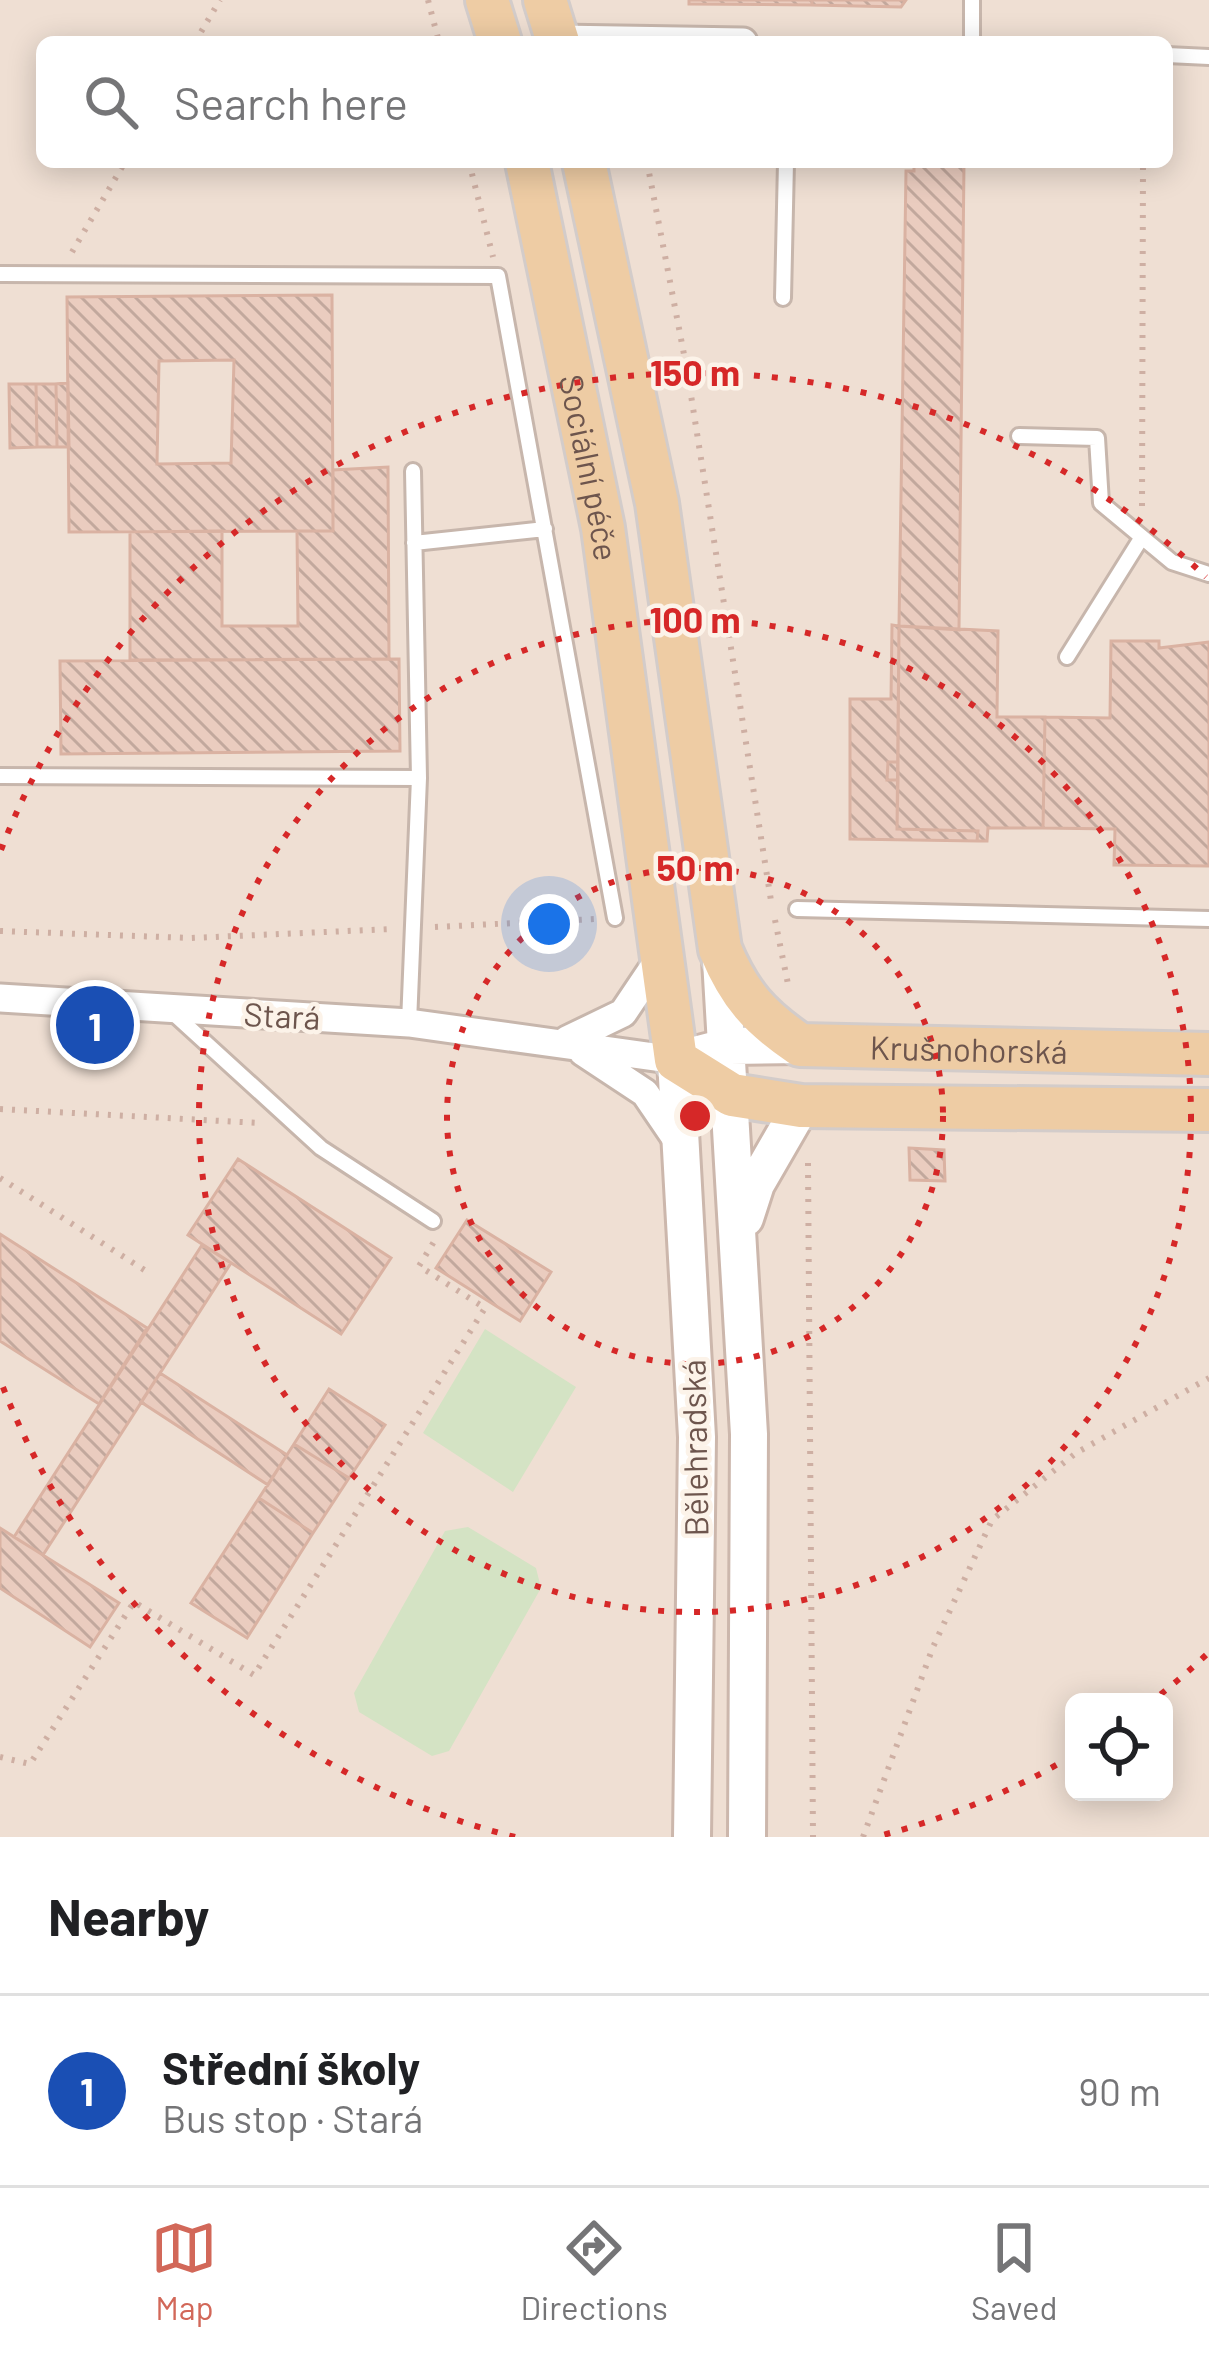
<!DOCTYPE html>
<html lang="en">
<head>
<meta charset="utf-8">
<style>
  body { margin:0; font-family:Barlow,sans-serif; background:#f2f2f2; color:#202124 }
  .controls { position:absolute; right:36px; bottom:36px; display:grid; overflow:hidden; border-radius:18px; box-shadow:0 6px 30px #0003 }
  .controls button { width:108px; height:108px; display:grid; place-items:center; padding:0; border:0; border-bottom:3px solid #e0e0e0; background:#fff; color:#202124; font:60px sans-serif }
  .you { position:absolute; left:549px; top:924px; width:42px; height:42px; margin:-30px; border:9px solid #fff; border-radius:50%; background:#1a73e8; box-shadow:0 0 0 18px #1a73e833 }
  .badge { display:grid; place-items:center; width:78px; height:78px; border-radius:50%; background:#d26859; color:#fff; font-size:39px; font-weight:700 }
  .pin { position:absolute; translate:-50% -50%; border:6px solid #fff; box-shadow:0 3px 12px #0006 }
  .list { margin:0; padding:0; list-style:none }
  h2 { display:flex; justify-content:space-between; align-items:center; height:156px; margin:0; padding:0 48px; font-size:51px }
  h2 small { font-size:39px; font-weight:400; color:#757577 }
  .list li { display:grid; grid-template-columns:78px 1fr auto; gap:36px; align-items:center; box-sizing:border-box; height:192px; padding:0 48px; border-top:3px solid #e0e0e0 }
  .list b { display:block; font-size:45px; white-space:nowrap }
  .list p { margin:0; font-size:39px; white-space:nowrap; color:#757577 }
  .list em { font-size:39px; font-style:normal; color:#757577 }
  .icon { flex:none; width:66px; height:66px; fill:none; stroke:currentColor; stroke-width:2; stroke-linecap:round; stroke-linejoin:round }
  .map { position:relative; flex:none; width:1209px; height:1837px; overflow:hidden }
  .search { position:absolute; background:#fff; box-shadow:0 6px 30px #0003; left:36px; right:36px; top:36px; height:132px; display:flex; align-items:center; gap:30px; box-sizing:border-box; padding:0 42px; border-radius:18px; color:#757577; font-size:45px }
  .sheet { height:348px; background:#fff }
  nav { display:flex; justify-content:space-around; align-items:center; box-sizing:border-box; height:168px; border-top:3px solid #e0e0e0; background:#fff; font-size:33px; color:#757577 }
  nav a { display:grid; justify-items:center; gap:6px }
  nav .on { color:#d26859 }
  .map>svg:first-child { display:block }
  .residential { fill:#efdfd3; fill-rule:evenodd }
  .garden { fill:#d4e3c4 }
  .building { fill:url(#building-back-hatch); stroke:#dab2a2; stroke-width:3; fill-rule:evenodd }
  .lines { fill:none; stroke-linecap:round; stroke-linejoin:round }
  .lane-casing { stroke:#c7b6ac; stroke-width:20 }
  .street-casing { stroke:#c7b6ac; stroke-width:33 }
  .secondary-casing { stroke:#ccb7ac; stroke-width:42 }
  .primary-casing { stroke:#d3ccca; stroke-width:48 }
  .path { stroke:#ceafa3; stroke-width:6; stroke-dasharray:3 9; stroke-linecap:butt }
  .lane { stroke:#fff; stroke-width:14 }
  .street { stroke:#fff; stroke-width:27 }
  .secondary { stroke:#fff; stroke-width:36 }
  .primary { stroke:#eecca4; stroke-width:42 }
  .ring { fill:none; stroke:#d62828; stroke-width:6; stroke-dasharray:6 12 }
  .labels { text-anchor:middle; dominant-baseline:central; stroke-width:9; stroke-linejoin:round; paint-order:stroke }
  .street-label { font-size:33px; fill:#6d554d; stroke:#fcf3e9 }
  .centre { fill:#d62828; stroke:#fcf3e9; stroke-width:6 }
  .ring-label { font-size:36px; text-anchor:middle; font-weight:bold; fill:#d62828; stroke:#fcf3e9; stroke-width:9; stroke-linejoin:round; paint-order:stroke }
</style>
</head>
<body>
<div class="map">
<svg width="1209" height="1837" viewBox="0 0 1209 1837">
  <defs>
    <pattern id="building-back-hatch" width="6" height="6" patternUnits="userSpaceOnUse" patternTransform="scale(3)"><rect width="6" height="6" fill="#eaccbf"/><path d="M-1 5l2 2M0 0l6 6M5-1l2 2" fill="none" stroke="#c2a89d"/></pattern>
  </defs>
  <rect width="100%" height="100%" fill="#f8eee3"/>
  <path class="residential" d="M0 0H1209V1837H0ZM42 42H1167V162H42ZM1074 1702H1164V1792H1074Z"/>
  <path class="garden" d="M485 1329 576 1387 513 1492 423 1433Z
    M468 1527 536 1568 541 1588 449 1751 432 1756 359 1712 354 1693 445 1531Z"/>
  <path class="building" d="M689 0H812V5L689 4Z
    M812 0H906L901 7 812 5Z
    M914 162H964L959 630 899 626 906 171H914Z
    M332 295 333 531 69 532 67 297ZM234 360 231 463 157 464 159 361Z
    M68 383 69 447H57L56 384Z
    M9 384H36L37 447 10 448Z
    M36 384H56L57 447H37Z
    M388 467 389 659 130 660V532L222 531V626H298L297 531H333V470Z
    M892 625 899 626 898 762H888L887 780H898L897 829 978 831 977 841 850 839V699H891Z
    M899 626 998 631 997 717H1045L1043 828H988L987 841H977L978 831 897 829Z
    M1111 641H1159V648L1209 642V866L1114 865 1115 829 1043 828 1045 717 1110 718Z
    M399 659 400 751 61 754 60 661Z
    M888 762H898V780H887Z
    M909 1148 944 1150 945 1181 910 1180Z
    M238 1159 391 1258 341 1334 188 1235Z
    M467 1220 551 1272 520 1321 436 1268Z
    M0 1234 147 1328 99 1404 0 1341Z
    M202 1245 231 1263 43 1555 14 1537Z
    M160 1373 287 1455 268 1485 141 1402Z
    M329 1389 385 1425 349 1478 294 1444Z
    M294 1444 349 1478 313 1533 259 1498Z
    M259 1498 313 1533 247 1638 191 1603Z
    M0 1528 119 1603 90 1647 0 1588Z"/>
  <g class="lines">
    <defs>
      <path id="lane" d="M972 42V0
        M1167 55 1209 57
        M0 274 498 276 615 918
        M783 298 786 162
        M1019 436 1097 438 1101 503 1172 562 1209 574
        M414 543 545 529
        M1067 657 1142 537
        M0 776 419 778
        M797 909 1209 919
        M172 1012 321 1148 433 1221
        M409 1023 419 778 413 471"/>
      <path id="street" d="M558 39 743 42
        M0 998 409 1023 676 1060
        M567 1040 623 1013 664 952
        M583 1052 645 1093 679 1143"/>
      <path id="secondary" d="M721 960 749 1434 747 1837
        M745 1218 756 1184 801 1106
        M692 1837 697 1437 676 1060 730 1046 800 1045"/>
      <g id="primary">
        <path d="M487 0 500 42"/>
        <path d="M545 0 558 42"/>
        <path id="s1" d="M527 162 603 528 676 1060 732 1095 801 1106 1209 1110"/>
        <path id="s2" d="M584 162 657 503 720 949C739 995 759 1017 800 1045L1209 1054"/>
      </g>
    </defs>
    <use href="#lane" class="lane-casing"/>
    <use href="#street" class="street-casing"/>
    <use href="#secondary" class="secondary-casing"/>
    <use href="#primary" class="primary-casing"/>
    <path class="path" d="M428 0 439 42
      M195 42 220 0
      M469 162 493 257
      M647 162 687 370 772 907
      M72 252 125 162
      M1142 506 1143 162
      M775 920 789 989
      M435 927 596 919
      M0 931 191 938 392 929
      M0 1109 259 1123
      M808 1163 813 1837
      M0 1178 146 1271
      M0 1757 30 1764 134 1602 254 1675 485 1308 419 1266 435 1240
      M863 1837 933 1647 992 1520 1076 1453 1209 1378"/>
    <use href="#lane" class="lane"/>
    <use href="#street" class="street"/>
    <use href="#secondary" class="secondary"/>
    <use href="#primary" class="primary"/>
  </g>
  <g class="ring">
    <circle cx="695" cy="1116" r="248"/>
    <circle cx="695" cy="1116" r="496"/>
    <path d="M1206 1655A743 743 0 0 1 1152 1701M1072 1756A743 743 0 0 1 875 1837M515 1837A743 743 0 0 1 1 1382M1 850A743 743 0 0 1 1206 577"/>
  </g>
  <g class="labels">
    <g class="street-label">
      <text stroke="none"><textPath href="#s1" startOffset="312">Sociální péče</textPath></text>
      <text transform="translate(282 1015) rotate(3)">Stará</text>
      <text stroke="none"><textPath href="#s2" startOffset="1095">Krušnohorská</textPath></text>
      <text transform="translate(694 1448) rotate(-91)">Bělehradská</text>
    </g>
  </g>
  <circle cx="695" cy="1116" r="18" class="centre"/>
  <g class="ring-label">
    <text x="695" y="386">150 m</text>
    <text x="695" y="633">100 m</text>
    <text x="695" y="881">50 m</text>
  </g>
</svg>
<div class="controls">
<button><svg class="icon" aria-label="locate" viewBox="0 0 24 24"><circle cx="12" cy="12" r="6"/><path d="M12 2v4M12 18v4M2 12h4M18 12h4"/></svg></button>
</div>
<div class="you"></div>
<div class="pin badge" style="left:95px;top:1025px;background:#1a4fb4">1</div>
<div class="search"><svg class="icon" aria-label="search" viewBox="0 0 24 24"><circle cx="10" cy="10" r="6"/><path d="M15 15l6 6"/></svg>Search here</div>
</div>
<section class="sheet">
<h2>Nearby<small></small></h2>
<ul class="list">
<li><span class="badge" style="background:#1a4fb4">1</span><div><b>Střední školy</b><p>Bus stop · Stará</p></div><em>90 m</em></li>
</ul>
</section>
<nav>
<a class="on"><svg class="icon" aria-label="map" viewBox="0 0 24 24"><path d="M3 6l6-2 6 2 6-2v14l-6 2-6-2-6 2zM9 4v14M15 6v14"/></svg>Map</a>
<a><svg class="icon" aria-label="directions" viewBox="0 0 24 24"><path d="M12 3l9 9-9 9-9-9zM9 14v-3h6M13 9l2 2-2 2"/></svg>Directions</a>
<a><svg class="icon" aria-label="saved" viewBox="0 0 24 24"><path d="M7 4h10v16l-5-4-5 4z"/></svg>Saved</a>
</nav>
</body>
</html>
